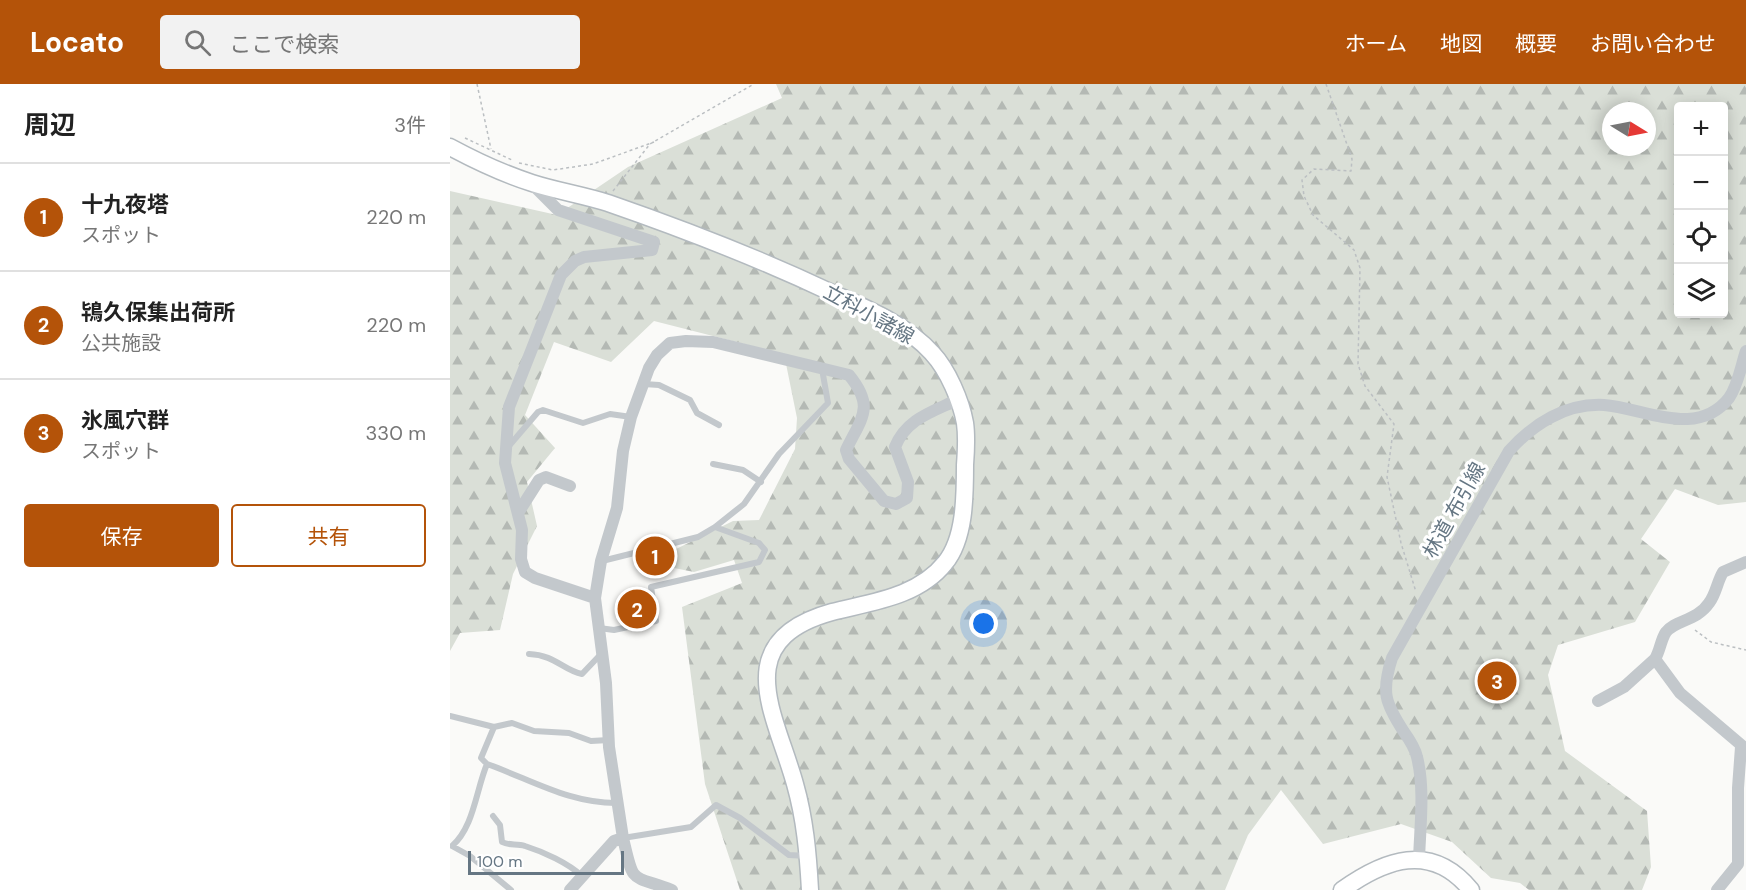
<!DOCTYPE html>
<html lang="ja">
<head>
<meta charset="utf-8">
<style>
  body { margin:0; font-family:"DM Sans","Noto Sans JP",sans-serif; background:#f2f2f2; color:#222 }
  .controls { position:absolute; right:18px; top:18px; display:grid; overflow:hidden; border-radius:6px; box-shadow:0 3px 15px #0003 }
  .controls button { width:54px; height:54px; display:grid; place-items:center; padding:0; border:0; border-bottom:2px solid #e0e0e0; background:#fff; color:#222; font:30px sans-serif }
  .compass { position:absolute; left:1152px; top:18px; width:54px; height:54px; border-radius:50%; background:#fff; box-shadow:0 3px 15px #0003; rotate:100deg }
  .scale { position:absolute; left:18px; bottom:15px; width:156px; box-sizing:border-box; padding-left:6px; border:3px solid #657683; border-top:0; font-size:16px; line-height:21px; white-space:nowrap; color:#657683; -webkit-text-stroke:4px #fff; paint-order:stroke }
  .you { position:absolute; left:534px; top:540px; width:21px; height:21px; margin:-15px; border:4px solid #fff; border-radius:50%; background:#1a73e8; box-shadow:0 0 0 9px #1a73e833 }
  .badge { display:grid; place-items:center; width:39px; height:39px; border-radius:50%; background:#b45309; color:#fff; font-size:20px; font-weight:700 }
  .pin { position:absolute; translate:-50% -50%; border:3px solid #fff; box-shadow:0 2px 6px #0006 }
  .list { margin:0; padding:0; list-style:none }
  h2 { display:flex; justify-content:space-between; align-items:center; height:78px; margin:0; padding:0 24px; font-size:26px }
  h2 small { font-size:20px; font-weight:400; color:#767676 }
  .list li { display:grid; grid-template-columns:39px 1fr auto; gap:18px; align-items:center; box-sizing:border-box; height:108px; padding:0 24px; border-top:2px solid #e0e0e0 }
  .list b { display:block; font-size:22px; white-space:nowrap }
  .list p { margin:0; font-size:20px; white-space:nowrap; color:#767676 }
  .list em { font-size:20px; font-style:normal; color:#767676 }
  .actions { display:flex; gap:12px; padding:18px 24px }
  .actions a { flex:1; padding:14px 0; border:2px solid #b45309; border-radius:6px; text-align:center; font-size:21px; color:#b45309 }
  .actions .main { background:#b45309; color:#fff }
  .icon { flex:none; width:33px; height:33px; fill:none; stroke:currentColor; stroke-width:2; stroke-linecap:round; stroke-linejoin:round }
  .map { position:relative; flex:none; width:1296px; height:806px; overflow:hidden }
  header { display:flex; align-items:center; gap:36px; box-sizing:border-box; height:84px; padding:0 30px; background:#b45309; color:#fff }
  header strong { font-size:28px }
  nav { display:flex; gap:33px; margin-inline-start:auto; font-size:21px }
  .search { width:420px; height:54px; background:#f2f2f2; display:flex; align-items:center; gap:15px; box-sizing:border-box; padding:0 21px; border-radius:6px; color:#767676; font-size:22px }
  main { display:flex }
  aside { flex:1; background:#fff }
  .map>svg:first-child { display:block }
  .forest { fill:url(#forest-firs); fill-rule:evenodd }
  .building { fill:#aab3b9; stroke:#dcdcda; stroke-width:1.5 }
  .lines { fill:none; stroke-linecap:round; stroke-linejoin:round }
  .secondary-casing { stroke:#b3babf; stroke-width:19 }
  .path { stroke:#bbbfc2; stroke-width:1.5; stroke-dasharray:3 3; stroke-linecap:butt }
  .lane { stroke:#c3c8cc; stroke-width:6 }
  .street { stroke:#c3c8cc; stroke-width:12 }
  .secondary { stroke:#fff; stroke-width:16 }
  .labels { text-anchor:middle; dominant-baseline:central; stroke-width:6; stroke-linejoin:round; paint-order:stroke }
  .street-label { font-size:20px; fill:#657683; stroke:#fff }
</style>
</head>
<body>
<header>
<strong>Locato</strong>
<div class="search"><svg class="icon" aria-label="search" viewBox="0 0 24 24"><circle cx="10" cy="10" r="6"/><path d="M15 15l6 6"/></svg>ここで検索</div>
<nav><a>ホーム</a><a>地図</a><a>概要</a><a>お問い合わせ</a></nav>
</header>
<main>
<aside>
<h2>周辺<small>3件</small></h2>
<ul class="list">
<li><span class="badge">1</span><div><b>十九夜塔</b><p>スポット</p></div><em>220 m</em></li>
<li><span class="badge">2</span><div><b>鴇久保集出荷所</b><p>公共施設</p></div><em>220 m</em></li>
<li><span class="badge">3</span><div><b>氷風穴群</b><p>スポット</p></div><em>330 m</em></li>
</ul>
<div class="actions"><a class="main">保存</a><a>共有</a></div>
</aside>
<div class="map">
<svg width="1296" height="806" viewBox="0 0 1296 806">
  <defs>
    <pattern id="forest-firs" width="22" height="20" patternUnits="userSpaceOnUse" patternTransform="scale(1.5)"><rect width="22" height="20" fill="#dadfd7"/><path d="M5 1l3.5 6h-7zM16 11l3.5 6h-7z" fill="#b4b9b4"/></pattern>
  </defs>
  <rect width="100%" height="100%" fill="#fafaf8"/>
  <path class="forest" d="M326 0H1296V418L1268 421 1225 405 1191 455 1220 478 1185 538 1108 561 1098 591 1115 667 1197 727 1201 783 1192 806H1079L1070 799 1041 794 1002 758 951 740 873 760 831 706 798 751 775 806H290L255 700 232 523 292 499 284 476 244 488 224 484V466L283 437 309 436 345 365 347 334 334 270 204 237 161 278 104 258 75 331 105 364 77 398 87 442 63 490 50 546 10 549 0 567V107L107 131 178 83 332 14ZM1228 22H1274V230H1228ZM1161 27H1197V63H1161Z"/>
  <path class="building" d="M196 512 198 533 177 538 176 513Z"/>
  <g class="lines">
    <defs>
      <path id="secondary" d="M0 63C26 77 54 90 82 99 107 107 133 111 158 119 233 145 308 174 380 208 415 224 456 240 482 269 498 286 511 317 515 339 517 353 516 368 515 381 515 412 515 455 495 479 468 513 421 518 382 528 277 557 326 631 345 700 355 735 358 770 360 806
        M892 806C934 776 981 757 1021 806"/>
    </defs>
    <use href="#secondary" class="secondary-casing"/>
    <path class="path" d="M27 0 41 65
      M876 0 902 75 901 87 864 85 852 96 854 112 863 131 904 166 910 184 908 280 915 302 944 340 937 393 951 459 966 508
      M15 54 62 76
      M69 79 103 86 143 80 204 58
      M163 107 200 60 304 0
      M1245 546 1261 558 1296 566"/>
    <path class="lane" d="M194 300 209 301 240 316 247 329 269 341
      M58 363 88 328 93 326 133 339 160 330 181 333
      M263 380 293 386 311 398
      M152 477 248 453 265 443 294 420 329 370 378 319 372 285
      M149 544 164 546 206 537 201 503 309 478 315 466 309 459 265 443
      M79 570C105 571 113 586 132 590L151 570
      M0 632 44 643 62 639 84 647 119 649 141 657 159 656
      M44 643 31 674 37 680C82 696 120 720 169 719
      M37 680C26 706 24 743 2 762L20 772 61 806
      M43 732 50 741 52 758C59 762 67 759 75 762 94 768 118 779 132 792
      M173 754 241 743 266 721 290 734 339 771 357 772"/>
    <path class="street" d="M83 101 108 126 204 158 202 166 134 173 125 177 111 191 59 323 55 379 72 446 71 475 75 488 85 494 145 514
      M68 429 89 396 96 393 120 402
      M1296 478 1273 488C1267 498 1266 510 1259 519 1247 537 1225 536 1216 548 1211 555 1210 567 1205 575L1230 609 1296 665
      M1148 617 1174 603 1205 575
      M173 754C184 801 179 790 222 806
      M969 776C970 743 975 705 967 673 965 664 959 655 954 648 935 619 931 608 942 574L1059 367C1083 340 1116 319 1154 321 1194 324 1247 355 1279 314 1288 301 1291 282 1296 267
      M120 806 164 757 173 754 159 663 156 599 145 514 151 477 167 424 173 367 181 333 199 284 207 271 220 259 236 257 263 258 399 291C425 323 412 333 396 366L399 375 434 417 446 420 457 414 458 398 445 363C456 335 482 328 507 316
      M1267 806 1288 780V704L1291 663"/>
    <use href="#secondary" class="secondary"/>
  </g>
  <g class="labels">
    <g class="street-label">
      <text transform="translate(419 230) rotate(29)">立科小諸線</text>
      <text transform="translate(1004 426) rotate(-61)">林道 布引線</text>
    </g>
  </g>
</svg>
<div class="controls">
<button>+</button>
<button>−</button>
<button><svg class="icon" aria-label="locate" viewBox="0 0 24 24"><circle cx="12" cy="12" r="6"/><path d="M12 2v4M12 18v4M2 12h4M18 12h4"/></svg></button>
<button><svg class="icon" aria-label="layers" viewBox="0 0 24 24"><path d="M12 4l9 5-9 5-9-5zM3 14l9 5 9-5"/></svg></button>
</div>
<svg class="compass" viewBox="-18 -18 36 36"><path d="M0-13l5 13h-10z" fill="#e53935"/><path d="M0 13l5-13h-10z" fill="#767676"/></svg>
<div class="scale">100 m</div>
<div class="you"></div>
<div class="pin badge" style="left:205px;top:472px">1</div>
<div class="pin badge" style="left:187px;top:525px">2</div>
<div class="pin badge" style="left:1047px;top:597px">3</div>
</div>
</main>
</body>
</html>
